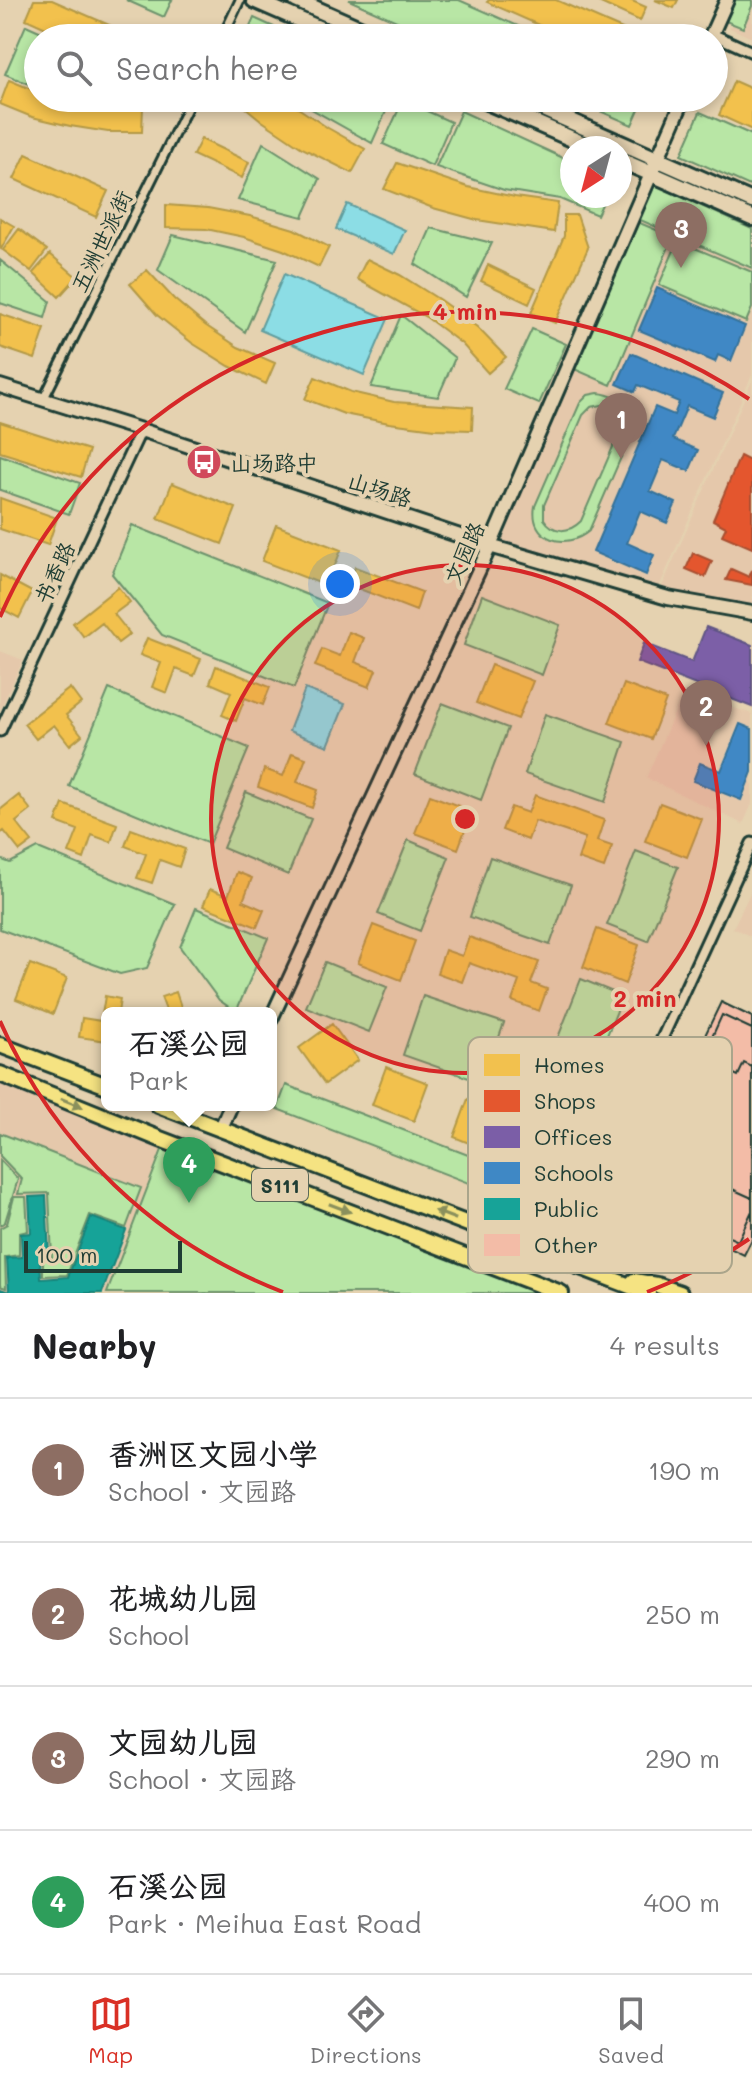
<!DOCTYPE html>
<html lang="en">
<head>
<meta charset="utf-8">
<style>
  body { margin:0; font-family:Mali,"LXGW WenKai TC",sans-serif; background:#f2f2f2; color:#202124 }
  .compass { position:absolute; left:560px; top:136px; width:72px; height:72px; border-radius:50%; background:#fff; box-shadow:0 4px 12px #0003; rotate:216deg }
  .scale { position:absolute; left:24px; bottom:20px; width:158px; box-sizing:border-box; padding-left:8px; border:4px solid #1f3d34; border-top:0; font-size:22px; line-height:28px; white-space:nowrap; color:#1f3d34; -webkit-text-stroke:6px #e5d2b0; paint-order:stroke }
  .you { position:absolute; left:340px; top:584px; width:28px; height:28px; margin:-20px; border:6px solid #fff; border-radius:50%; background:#1a73e8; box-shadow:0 0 0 12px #1a73e833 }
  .badge { display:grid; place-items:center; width:52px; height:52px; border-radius:50%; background:#d93025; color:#fff; font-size:26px; font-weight:700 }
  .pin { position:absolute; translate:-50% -66px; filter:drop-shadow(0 2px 4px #0008) }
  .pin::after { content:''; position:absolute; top:42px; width:28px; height:24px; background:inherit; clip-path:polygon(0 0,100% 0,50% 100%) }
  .popup { position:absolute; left:101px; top:1007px; width:176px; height:104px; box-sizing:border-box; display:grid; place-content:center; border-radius:12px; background:#fff; filter:drop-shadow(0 2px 6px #0005); font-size:26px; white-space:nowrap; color:#757577 }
  .popup b { font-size:30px; color:#202124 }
  .popup::after { content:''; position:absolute; left:50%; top:100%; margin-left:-16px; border:16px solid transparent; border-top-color:#fff }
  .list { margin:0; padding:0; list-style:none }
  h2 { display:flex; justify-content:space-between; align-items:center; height:104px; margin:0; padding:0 32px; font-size:34px }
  h2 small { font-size:26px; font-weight:400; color:#757577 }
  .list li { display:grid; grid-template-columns:52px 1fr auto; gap:24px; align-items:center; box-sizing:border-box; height:144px; padding:0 32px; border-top:2px solid #e0e0e0 }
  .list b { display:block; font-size:30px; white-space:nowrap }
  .list p { margin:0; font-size:26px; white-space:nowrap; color:#757577 }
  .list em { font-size:26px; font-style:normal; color:#757577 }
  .icon { flex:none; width:44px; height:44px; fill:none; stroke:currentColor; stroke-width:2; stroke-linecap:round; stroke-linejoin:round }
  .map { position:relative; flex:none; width:752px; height:1293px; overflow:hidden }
  .search { position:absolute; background:#fff; box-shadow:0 4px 12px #0003; left:24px; right:24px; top:24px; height:88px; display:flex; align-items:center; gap:20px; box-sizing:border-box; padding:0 28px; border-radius:44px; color:#757577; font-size:30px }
  .sheet { height:680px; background:#fff }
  nav { display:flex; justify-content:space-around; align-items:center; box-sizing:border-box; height:112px; border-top:2px solid #e0e0e0; background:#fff; font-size:22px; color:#757577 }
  nav a { display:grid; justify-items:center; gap:4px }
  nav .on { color:#d93025 }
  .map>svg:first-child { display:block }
  .built { fill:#e5c8ab }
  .green { fill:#b8e6a5; stroke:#6c926c; stroke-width:2; fill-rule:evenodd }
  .water { fill:#8cdde5; stroke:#609d9e; stroke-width:2 }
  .homes { fill:#f2c14e; stroke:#b39946; stroke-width:2 }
  .shops { fill:#e4572e; stroke:#a94f30; stroke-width:2 }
  .offices { fill:#7b5ea7; stroke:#5f5484; stroke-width:2 }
  .schools { fill:#3f88c5; stroke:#35729a; stroke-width:2 }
  .public { fill:#17a398; stroke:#19847a; stroke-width:2 }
  .building { fill:#f3bca7; stroke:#1f3d34; stroke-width:2 }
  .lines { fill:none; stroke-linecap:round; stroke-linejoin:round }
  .pedestrian-casing { stroke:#1f3d34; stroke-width:13 }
  .minor-casing { stroke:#1f3d34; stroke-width:15 }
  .tertiary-casing { stroke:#1f3d34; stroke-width:18 }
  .secondary-casing { stroke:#1f3d34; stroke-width:20 }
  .primary-casing { stroke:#1f3d34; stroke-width:20 }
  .pedestrian { stroke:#e5d2b0; stroke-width:7 }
  .minor { stroke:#e5d2b0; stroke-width:9 }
  .tertiary { stroke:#e5d2b0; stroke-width:12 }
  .secondary { stroke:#e5d2b0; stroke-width:14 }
  .primary { stroke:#f5e382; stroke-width:14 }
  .oneway { fill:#8a905b }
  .ring { fill:none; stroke:#d62828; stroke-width:4 }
  .labels { text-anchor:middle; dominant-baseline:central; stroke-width:8; stroke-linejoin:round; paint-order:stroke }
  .shield { fill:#e5d2b0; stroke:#5a6a59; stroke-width:2 }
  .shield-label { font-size:20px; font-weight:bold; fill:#1f3d34 }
  .street-label { font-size:22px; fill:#1f3d34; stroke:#e5d2b0 }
  .poi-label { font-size:22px; fill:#1f3d34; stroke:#e5d2b0; text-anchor:start }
  .key { fill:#e5d2b0; stroke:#aaa58b; stroke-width:2 }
  .key-label { font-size:22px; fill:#1f3d34 }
  .centre { fill:#d62828; stroke:#e5d2b0; stroke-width:4 }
  .ring-label { font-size:24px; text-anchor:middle; font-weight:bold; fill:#d62828; stroke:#e5d2b0; stroke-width:8; stroke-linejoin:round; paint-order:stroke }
</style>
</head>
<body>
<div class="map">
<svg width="752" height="1293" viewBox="0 0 752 1293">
  <rect width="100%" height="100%" fill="#e5d2b0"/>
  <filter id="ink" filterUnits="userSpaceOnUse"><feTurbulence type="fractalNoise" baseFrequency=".0125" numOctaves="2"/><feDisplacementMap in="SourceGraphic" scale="16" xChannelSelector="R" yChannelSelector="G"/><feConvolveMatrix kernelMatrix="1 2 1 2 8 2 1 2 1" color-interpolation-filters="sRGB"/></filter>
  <g filter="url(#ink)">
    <path class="built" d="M743 0H752V38L730 28Z
      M681 187 752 218V375L656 594 510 552 497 529 637 205Z
      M752 381V611L659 593Z
      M0 651 23 660 0 710Z
      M684 691 752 714V804L743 824 646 778Z
      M752 889V937L733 928Z
      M0 1074 164 1142 106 1293H0V1225L5 1222 18 1179 0 1160Z"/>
    <path class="green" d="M126 0H172L164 17Z
      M349 0H459L545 38H435Z
      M732 0H752V6L743 28 723 20Z
      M254 18 298 38H245Z
      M26 25 55 38H38V88L5 74Z
      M73 98H142V102L109 103Z
      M292 98H392L372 143Z
      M570 98H644L632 125Z
      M403 100 451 122 432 166 383 144Z
      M461 111 572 162V196H606L597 215 560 199 504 190 436 167Z
      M700 112 752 135V187L681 155Z
      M263 143 320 179 303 217 238 200Z
      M653 184 752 229V268L638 219Z
      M635 221 673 237 611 385 572 368Z
      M431 228 492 243 466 297 415 264Z
      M173 235 277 260 245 332 158 270Z
      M678 241 752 272V308L746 322 659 285Z
      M0 260 50 301 45 318 0 303Z
      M401 315 455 358 438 397 371 387Z
      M532 329 566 344 539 404 504 389Z
      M598 393C610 394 620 399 626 410L632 405 642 409 589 531C566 551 529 540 535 506L580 403 588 395ZM602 405C617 409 622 418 619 433L581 521C569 533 554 534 544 519V505L583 415 591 407Z
      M0 455 80 483 69 514 0 490Z
      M132 525 328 603 294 688 162 635 112 574Z
      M482 595 560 625 542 675 464 645Z
      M109 689 249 748 209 844 69 786Z
      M442 703 508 728 481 800 415 774Z
      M545 714 625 742 605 802 525 774Z
      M246 792 311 819 288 875 223 848Z
      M408 840 449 857 420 931 378 914Z
      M38 848 175 904 147 968 120 974 0 929V859L10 863Z
      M636 851 678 867 648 941 607 925Z
      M490 857 571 885 550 945 470 917Z
      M196 908 268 938 236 1012 219 1000 180 947Z
      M325 962 387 987 369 1032 306 1007Z
      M581 979 623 996 593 1070 552 1053Z
      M423 996 504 1023 483 1083 403 1055Z
      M286 1085 507 1170 528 1117 571 1133 541 1211 277 1109Z
      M0 1133 141 1188 126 1228 90 1215 67 1275 43 1276V1258L52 1257 49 1193 18 1194 22 1179 0 1156Z
      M165 1142 561 1293H107Z
      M0 1160 18 1179 5 1222 0 1225Z
      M14 1197H26L28 1231 19 1233V1255L5 1257 6 1288 0 1286V1228L7 1224Z"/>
    <path class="water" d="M347 204 405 230 394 254 336 229Z
      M284 274 388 319 364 375 260 330Z
      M305 689 345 704 328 746 289 731Z"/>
    <path class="homes" d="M34 0H52L139 38H68L26 19Z
      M489 0H556L643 38H568L487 2Z
      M594 0H630L646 7 640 21Z
      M655 0H678L674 8Z
      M9 80 38 92V98H60L109 107 143 106 142 132H108L70 126 32 117 0 104Z
      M734 81 752 89V130L719 115Z
      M234 98H283L328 128 365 149 352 173 302 148 262 121Z
      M201 139 249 162 242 178 193 155Z
      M26 154 108 191 96 217 14 179Z
      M397 163 468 187 515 197 558 203 554 232 477 220 433 208 384 189Z
      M166 205 208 208 250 216 294 229 329 247 319 267 283 250 244 237 206 229 166 228Z
      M564 215H577L588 248 555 323 531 313 564 236Z
      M0 218 14 226 1 249 0 248Z
      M19 229 47 250 31 271 3 250Z
      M50 254 77 277 59 297 33 273Z
      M367 259 400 275 440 300 477 327 506 357 488 373 462 344 426 317 357 279Z
      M488 265 536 288 529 304 481 281Z
      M147 270 174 299 205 325 238 347 275 363 266 384 229 366 192 343 157 315 130 284Z
      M0 314 45 329 35 359 0 347Z
      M315 377 351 392 394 402 473 407 472 430 435 429 389 423 344 414 305 399Z
      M0 422 89 450 81 477 0 452Z
      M172 483 236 508 222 544 158 519Z
      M0 498 57 518 48 545 0 529Z
      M276 525 341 550 327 586 262 561Z
      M355 567 422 592 416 611 349 585Z
      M0 575 32 592 19 618 0 608Z
      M118 587 130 602 114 614 130 634 118 643 102 623 84 637 73 623Z
      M349 632 364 638 355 662 376 670 369 687 315 666 322 649 340 656Z
      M147 638 201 659 194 676 176 669 167 693 152 687 161 663 140 655Z
      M491 665 533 681 518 719 476 703Z
      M216 666 270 687 263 705 245 698 236 721 222 715 231 692 210 683Z
      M624 684 666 700 651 739 609 723Z
      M70 688 81 703 66 715 82 735 70 745 54 725 36 739 24 724Z
      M292 753 306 758 297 782 318 790 312 808 258 787 264 769 283 776Z
      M19 795 31 810 16 822 32 842 20 851 4 831 0 834V810Z
      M430 795 472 811 458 849 415 833Z
      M535 795 604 820 597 841 612 846 604 868 578 859 585 838 535 821 528 840 502 830 511 807 528 813Z
      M660 803 702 819 687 857 645 841Z
      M63 804 117 824 111 842 92 835 84 859 69 853 78 830 56 822Z
      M131 829 185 849 179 867 160 860 152 883 137 878 146 854 125 846Z
      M237 872 252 878 243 901 264 910 257 927 203 906 210 889 228 896Z
      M373 925 415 941 401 980 358 963Z
      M597 929 639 945 625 984 583 967Z
      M469 937 539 962 531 983 547 989 539 1011 512 1001 519 981 469 963 462 982 437 973 445 950 462 956Z
      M30 964 67 978 53 1014 16 999Z
      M176 992 183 1013H167L161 997Z
      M105 996 120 999 118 1013H107V1041L79 1037 82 1018 101 1021Z
      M332 1024 358 1060 325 1084 299 1048Z
      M548 1060 588 1081 568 1117 528 1096Z
      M386 1067 428 1083 414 1121 372 1105Z
      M468 1099 511 1115 496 1154 454 1137Z"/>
    <path class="shops" d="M740 456 752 462V548L722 535 726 527 713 520Z
      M693 553 712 561 705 577 686 569Z
      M731 569 749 577 752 570V585L726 580Z"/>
    <path class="offices" d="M706 627 752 645V707L637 662 644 643 692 662Z"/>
    <path class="schools" d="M657 288 745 326 731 361 718 355 715 362 639 330Z
      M631 353 723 393 713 417 687 406 673 439 698 450 689 471 663 460 650 491 676 503 667 523 640 511 627 543 654 555 646 575 593 552 655 407 674 415 679 402 638 385 635 392 617 384Z
      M740 724 752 729V772L741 800 693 781 700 763 721 771Z"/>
    <path class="public" d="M46 1196 49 1255 40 1256 41 1279 68 1277 91 1217 126 1230 102 1293H0V1289L9 1292 7 1258 22 1257 21 1234 31 1233 29 1197Z"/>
    <path class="building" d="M721 1002 752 1017V1239L744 1255 627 1198Z
      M722 1015 752 1029V1067L744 1063 738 1076 702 1059Z
      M659 1156 752 1198V1211L738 1241 641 1197Z"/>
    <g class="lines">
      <defs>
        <path id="pedestrian" d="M222 38 240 0
          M43 400 192 98"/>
        <path id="minor" d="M712 34 752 52
          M0 731 141 430
          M560 1260 752 843"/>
        <path id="tertiary" d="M710 38 727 0
          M0 386 141 430 493 547 668 598 752 613
          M271 1019 490 546 684 98
          M221 1128 231 1105"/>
        <path id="secondary" d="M254 0 341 38
          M296 0 382 38
          M478 98 593 148
          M518 98 752 201
          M620 160 752 218"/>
        <path id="primary" d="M0 1045 107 1086
          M0 1074 160 1139 561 1293
          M158 1105 648 1293
          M634 1281 657 1285 680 1293"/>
      </defs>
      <use href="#pedestrian" class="pedestrian-casing"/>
      <use href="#minor" class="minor-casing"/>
      <use href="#tertiary" class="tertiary-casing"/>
      <use href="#secondary" class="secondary-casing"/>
      <use href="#primary" class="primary-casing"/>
      <use href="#pedestrian" class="pedestrian"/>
      <use href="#minor" class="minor"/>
      <use href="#tertiary" class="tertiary"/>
      <use href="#secondary" class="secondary"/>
      <use href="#primary" class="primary"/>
    </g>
    <defs><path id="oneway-solid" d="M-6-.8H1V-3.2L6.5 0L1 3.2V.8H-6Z" transform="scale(2)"/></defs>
    <g class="oneway">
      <use href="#oneway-solid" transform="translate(72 1103) rotate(22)"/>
      <use href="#oneway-solid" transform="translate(340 1208) rotate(21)"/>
      <use href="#oneway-solid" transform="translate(445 1215) rotate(-159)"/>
    </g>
  </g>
  <circle cx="465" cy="819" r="254" fill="#d62828" fill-opacity=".12"/>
  <g class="ring">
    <circle cx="465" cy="819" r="254"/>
    <path d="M749 1239A507 507 0 0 1 647 1292M283 1292A507 507 0 0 1 0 1021M0 617A507 507 0 0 1 749 399"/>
  </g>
  <defs>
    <symbol id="bus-disc" viewBox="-11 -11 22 22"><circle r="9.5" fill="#d1495b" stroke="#e5d2b0"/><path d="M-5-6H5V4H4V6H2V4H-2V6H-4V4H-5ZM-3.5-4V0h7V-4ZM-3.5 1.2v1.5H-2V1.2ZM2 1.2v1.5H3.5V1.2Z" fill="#fff"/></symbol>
  </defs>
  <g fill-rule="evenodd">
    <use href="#bus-disc" x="184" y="442" width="40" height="40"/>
  </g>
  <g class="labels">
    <rect class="shield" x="252" y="1169" width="56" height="32" rx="6"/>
    <g class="shield-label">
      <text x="280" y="1185">S111</text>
    </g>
    <g class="street-label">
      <text transform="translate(101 241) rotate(-64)">五洲世派街</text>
      <text transform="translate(380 489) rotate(18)">山场路</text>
      <text transform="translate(464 553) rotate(-66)">文园路</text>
      <text transform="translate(54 573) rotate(-65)">书香路</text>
    </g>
    <g class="poi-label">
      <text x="230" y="462">山场路中</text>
    </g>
  </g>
  <rect x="468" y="1037" width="264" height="236" rx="12" class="key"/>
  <rect x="484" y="1054" width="36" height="22" fill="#f2c14e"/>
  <rect x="484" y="1090" width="36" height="22" fill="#e4572e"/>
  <rect x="484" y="1126" width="36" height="22" fill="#7b5ea7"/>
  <rect x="484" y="1162" width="36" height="22" fill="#3f88c5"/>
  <rect x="484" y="1198" width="36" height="22" fill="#17a398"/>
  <rect x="484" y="1234" width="36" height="22" fill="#f3bca7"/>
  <g class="key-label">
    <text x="534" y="1073">Homes</text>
    <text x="534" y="1109">Shops</text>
    <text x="534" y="1145">Offices</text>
    <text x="534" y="1181">Schools</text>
    <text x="534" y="1217">Public</text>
    <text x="534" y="1253">Other</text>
  </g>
  <circle cx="465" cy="819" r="12" class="centre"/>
  <g class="ring-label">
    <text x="465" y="320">4 min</text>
    <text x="645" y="1007">2 min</text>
  </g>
</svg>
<svg class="compass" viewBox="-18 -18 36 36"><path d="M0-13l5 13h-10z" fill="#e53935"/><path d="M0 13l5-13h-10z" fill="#757577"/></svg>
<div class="scale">100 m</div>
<div class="you"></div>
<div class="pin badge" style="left:621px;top:459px;background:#8d6e63">1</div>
<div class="pin badge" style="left:706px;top:746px;background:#8d6e63">2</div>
<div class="pin badge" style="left:681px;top:268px;background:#8d6e63">3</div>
<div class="pin badge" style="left:189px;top:1203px;background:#2e9e5b">4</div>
<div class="popup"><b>石溪公园</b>Park</div>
<div class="search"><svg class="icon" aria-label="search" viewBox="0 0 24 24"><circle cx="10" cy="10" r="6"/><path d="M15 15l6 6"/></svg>Search here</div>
</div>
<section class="sheet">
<h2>Nearby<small>4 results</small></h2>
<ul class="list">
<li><span class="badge" style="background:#8d6e63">1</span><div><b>香洲区文园小学</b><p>School · 文园路</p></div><em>190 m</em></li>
<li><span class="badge" style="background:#8d6e63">2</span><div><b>花城幼儿园</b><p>School</p></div><em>250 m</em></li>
<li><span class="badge" style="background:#8d6e63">3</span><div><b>文园幼儿园</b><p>School · 文园路</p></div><em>290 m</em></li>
<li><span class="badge" style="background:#2e9e5b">4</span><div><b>石溪公园</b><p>Park · Meihua East Road</p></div><em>400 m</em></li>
</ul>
</section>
<nav>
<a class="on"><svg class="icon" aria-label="map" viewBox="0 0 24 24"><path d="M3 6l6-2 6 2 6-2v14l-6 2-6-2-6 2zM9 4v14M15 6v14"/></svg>Map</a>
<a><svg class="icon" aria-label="directions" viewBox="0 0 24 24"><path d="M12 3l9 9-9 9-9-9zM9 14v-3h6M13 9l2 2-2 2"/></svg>Directions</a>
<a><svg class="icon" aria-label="saved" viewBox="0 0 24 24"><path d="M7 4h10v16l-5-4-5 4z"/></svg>Saved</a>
</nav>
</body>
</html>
